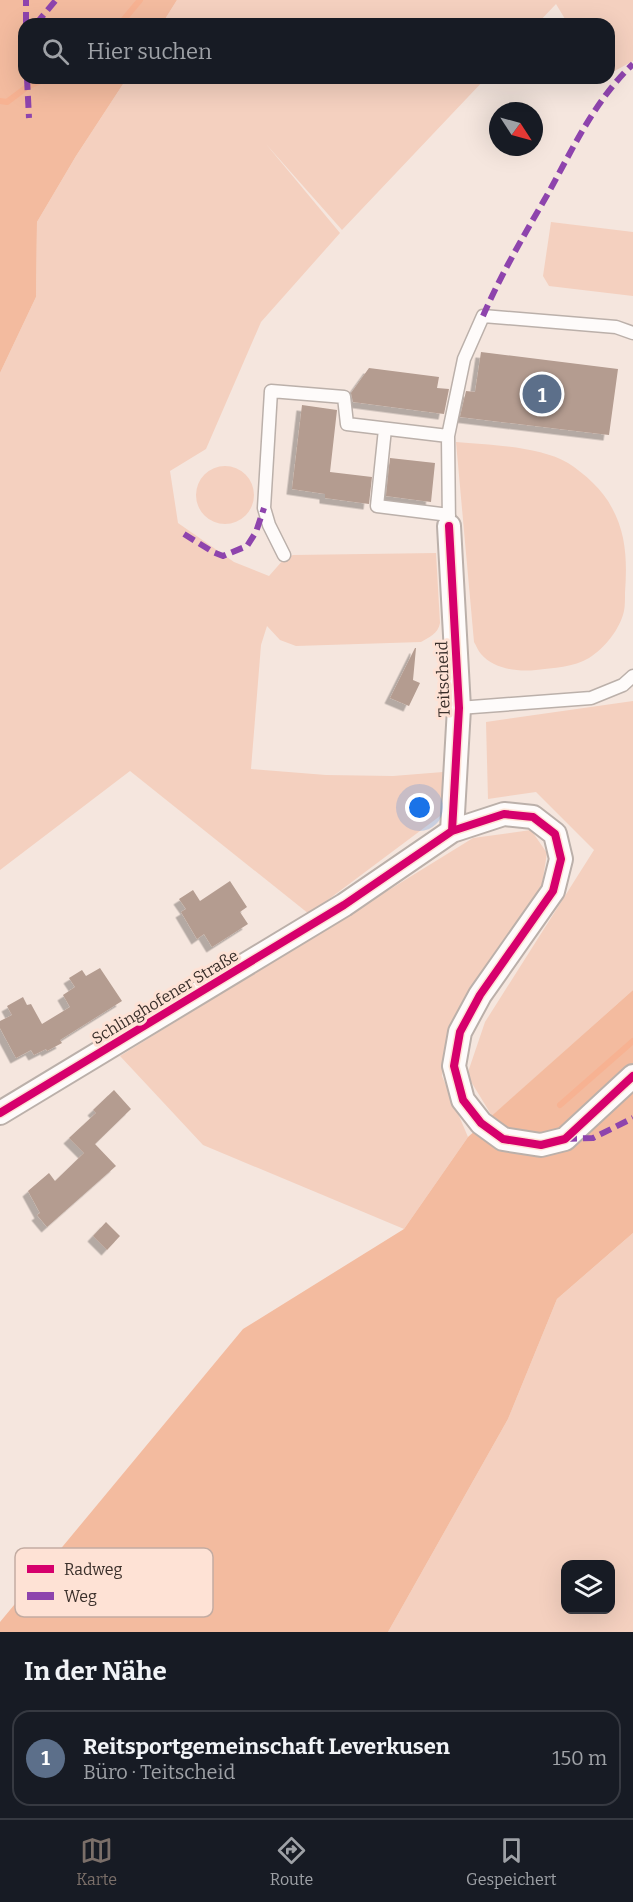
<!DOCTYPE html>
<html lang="de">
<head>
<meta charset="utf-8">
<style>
  body { margin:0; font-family:Bitter,serif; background:#242831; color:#f1f3f6 }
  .controls { position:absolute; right:18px; bottom:18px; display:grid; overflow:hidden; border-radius:12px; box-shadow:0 6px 24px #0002 }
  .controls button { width:54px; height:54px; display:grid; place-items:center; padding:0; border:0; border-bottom:2px solid #363941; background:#171b24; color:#f1f3f6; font:30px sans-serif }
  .compass { position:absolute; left:489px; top:102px; width:54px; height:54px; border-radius:50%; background:#171b24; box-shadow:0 6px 24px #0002; rotate:126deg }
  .you { position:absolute; left:420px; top:808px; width:21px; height:21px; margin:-15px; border:4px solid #fff; border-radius:50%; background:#1a73e8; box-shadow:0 0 0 9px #1a73e833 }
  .badge { display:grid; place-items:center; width:39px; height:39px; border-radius:50%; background:#7b6f69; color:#fff; font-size:20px; font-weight:700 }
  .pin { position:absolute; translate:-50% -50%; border:3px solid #fff; box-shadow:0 2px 6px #0006 }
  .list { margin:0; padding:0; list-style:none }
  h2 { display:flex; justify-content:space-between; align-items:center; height:78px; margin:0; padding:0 24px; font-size:26px }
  h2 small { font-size:20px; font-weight:400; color:#9ea1a6 }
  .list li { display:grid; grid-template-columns:39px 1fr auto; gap:18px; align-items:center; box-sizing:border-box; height:96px; margin:0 12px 12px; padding:0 12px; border:2px solid #363941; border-radius:18px }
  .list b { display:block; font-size:22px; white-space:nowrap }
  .list p { margin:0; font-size:20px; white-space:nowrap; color:#9ea1a6 }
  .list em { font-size:20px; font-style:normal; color:#9ea1a6 }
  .icon { flex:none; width:33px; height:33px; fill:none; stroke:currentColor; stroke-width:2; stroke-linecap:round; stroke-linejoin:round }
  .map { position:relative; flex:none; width:633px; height:1632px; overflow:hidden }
  .search { position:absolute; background:#171b24; box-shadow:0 6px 24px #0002; left:18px; right:18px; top:18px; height:66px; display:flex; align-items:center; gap:15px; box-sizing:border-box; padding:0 21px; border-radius:18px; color:#9ea1a6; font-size:22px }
  .sheet { height:186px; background:#171b24 }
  nav { display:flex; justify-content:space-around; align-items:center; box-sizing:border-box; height:84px; border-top:2px solid #363941; background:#171b24; font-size:16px; color:#9ea1a6 }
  nav a { display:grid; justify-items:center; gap:3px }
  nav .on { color:#7b6f69 }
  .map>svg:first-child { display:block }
  .green { fill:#f4d0bf; fill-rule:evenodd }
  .forest { fill:#f3bb9f }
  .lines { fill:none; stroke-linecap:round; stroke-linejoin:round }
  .stream { stroke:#f7b292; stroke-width:6 }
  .building { fill:#b49c90; filter:url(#shadow) }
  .service-casing { stroke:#bbb0aa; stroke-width:15 }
  .minor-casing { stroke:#bbb0aa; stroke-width:26 }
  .service { stroke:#fefbfa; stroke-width:12 }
  .minor { stroke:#fefbfa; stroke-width:22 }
  .quiet { stroke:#8e44ad; stroke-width:6; stroke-dasharray:12 6; stroke-linecap:butt }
  .cycleway-casing { stroke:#fee2d5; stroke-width:11 }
  .cycleway { stroke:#d6006c; stroke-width:8 }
  .labels { text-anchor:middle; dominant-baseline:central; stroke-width:6; stroke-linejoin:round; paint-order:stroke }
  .street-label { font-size:16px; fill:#3a2f2a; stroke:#fee2d5 }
  .key { fill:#fee2d5; stroke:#c3aca2; stroke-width:1.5 }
  .key-label { font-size:16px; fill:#3a2f2a }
</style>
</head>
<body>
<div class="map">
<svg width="633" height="1632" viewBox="0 0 633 1632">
  <defs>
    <filter id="shadow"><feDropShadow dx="-5.5" dy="5.5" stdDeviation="0" flood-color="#0004"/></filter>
  </defs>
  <rect width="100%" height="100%" fill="#f5e6de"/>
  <path class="green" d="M177 0H633V61L609 74V24H568L556 4 537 24H162Z
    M127 78H486L342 230 266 144 340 233 261 322 206 449 170 471 178 523 234 562 269 576 284 559 293 555 436 553 440 623C438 634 429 637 421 642L296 646 280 640 267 626 261 645 251 769 326 775 393 776 443 772 440 816 309 914 130 771 0 870V373L36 297 37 222 76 156Z
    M551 222 633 232V296L549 286 543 276Z
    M456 442C489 445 539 446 568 463 585 474 603 490 612 508 627 535 627 564 625 593 625 599 625 606 624 611 620 629 605 648 589 658 574 667 553 668 536 670 517 672 494 669 481 654 478 651 476 645 474 642Z
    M196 495a29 29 0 1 1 58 0a29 29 0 1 1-58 0Z
    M633 701V990L492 1116 467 1075 485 1022 594 850 536 792 488 799 486 722Z
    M531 830 547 853 541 891 448 1030 442 1076 468 1137 404 1229 203 1145 120 1056 473 838Z
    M633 1233V1632H388L508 1419 557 1299ZM566 1564H610V1610H566Z"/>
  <path class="forest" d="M0 0H177L162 24H24V78H127L76 156 37 222 36 297 0 373Z
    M633 990V1233L557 1299 508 1419 388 1632H0V1622L243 1329 404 1229 468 1137Z"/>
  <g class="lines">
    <path class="stream" d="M120 24 140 0
      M0 101 7 102 27 87 47 78
      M560 1105 633 1041"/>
  </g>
  <path class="building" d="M481 352 618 369 609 435 460 417 466 391 475 392Z
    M369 368 439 377 437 388 449 389 444 414 353 402 351 393Z
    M302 405 337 410 330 472 372 477 369 504 325 498V494L292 489Z
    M390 458 435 463 431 502 386 496Z
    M415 648H416L413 680 420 683 409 706 390 698Z
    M230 881 247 907 240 912 248 924 212 947 204 934 197 939 181 912 186 909 179 899 193 890 200 901Z
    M100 968 122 1001 60 1040 62 1043 47 1051 46 1049 34 1055 31 1050 16 1058 0 1028V1021L12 1015 7 1006 23 997 27 1005 31 1004 42 1024 70 1007 63 995 75 987 69 978 82 970 86 976Z
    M114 1090 131 1109 95 1144 116 1166 47 1227 37 1215 40 1213 28 1191 49 1173 55 1181 84 1153 69 1138 96 1113 93 1110Z
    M106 1222 120 1236 107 1250 93 1236Z"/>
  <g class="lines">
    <defs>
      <path id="service" d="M385 429 377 506 449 515
        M449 526 448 436 464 359 483 316 616 327 633 333
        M284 555 269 525 264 508 271 391 344 397 347 424 448 436
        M459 708 591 698 623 685 633 676"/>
      <path id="minor" d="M449 526 459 708 452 831
        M0 1113 344 905 452 831 504 814 533 817 555 834 561 859 553 891 480 995 460 1032 454 1066 463 1100 481 1123 503 1139 541 1145 565 1139 633 1076"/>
    </defs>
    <use href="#service" class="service-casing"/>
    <use href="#minor" class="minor-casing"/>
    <use href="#service" class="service"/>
    <use href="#minor" class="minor"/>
    <path class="quiet" d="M26 24V0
      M36 24 56 0
      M27 78 29 118
      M483 316C502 272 526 232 550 190 574 146 596 99 633 64
      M184 534 213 552 223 556 247 546 256 532 264 508
      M565 1139 593 1138 633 1118"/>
    <defs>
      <path id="cycleway" d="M449 526 459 708 452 831
        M0 1113 344 905 452 831 504 814 533 817 555 834 561 859 553 891 480 995 460 1032 454 1066 463 1100 481 1123 503 1139 541 1145 565 1139 633 1076"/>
    </defs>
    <use href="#cycleway" class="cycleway-casing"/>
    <use href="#cycleway" class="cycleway"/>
  </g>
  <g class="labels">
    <g class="street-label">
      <text transform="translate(443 679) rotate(-92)">Teitscheid</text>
      <text transform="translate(165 997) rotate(-31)">Schlinghofener Straße</text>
    </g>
  </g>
  <rect x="15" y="1548" width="198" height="69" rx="9" class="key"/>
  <rect x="27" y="1565" width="27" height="8" fill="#d6006c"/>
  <rect x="27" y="1592" width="27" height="8" fill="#8e44ad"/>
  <g class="key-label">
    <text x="64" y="1575">Radweg</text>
    <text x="64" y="1602">Weg</text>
  </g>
</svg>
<div class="controls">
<button><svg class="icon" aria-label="layers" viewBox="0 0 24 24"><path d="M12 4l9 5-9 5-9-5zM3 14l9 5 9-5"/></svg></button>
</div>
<svg class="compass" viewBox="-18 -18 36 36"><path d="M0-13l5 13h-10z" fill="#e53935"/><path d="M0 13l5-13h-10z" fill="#9ea1a6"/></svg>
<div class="you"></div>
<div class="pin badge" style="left:542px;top:394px;background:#5c6f8a">1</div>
<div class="search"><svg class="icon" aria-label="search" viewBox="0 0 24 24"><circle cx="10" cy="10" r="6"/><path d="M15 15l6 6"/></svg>Hier suchen</div>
</div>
<section class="sheet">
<h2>In der Nähe<small></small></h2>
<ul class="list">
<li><span class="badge" style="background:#5c6f8a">1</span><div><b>Reitsportgemeinschaft Leverkusen</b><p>Büro · Teitscheid</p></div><em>150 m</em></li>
</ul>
</section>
<nav>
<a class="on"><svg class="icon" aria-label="map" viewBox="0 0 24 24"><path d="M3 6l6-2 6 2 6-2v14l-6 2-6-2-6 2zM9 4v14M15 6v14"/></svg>Karte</a>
<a><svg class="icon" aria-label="directions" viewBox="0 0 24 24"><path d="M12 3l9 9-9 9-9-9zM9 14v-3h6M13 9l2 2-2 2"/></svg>Route</a>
<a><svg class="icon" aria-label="saved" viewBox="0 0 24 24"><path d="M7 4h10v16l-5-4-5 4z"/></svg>Gespeichert</a>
</nav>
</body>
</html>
